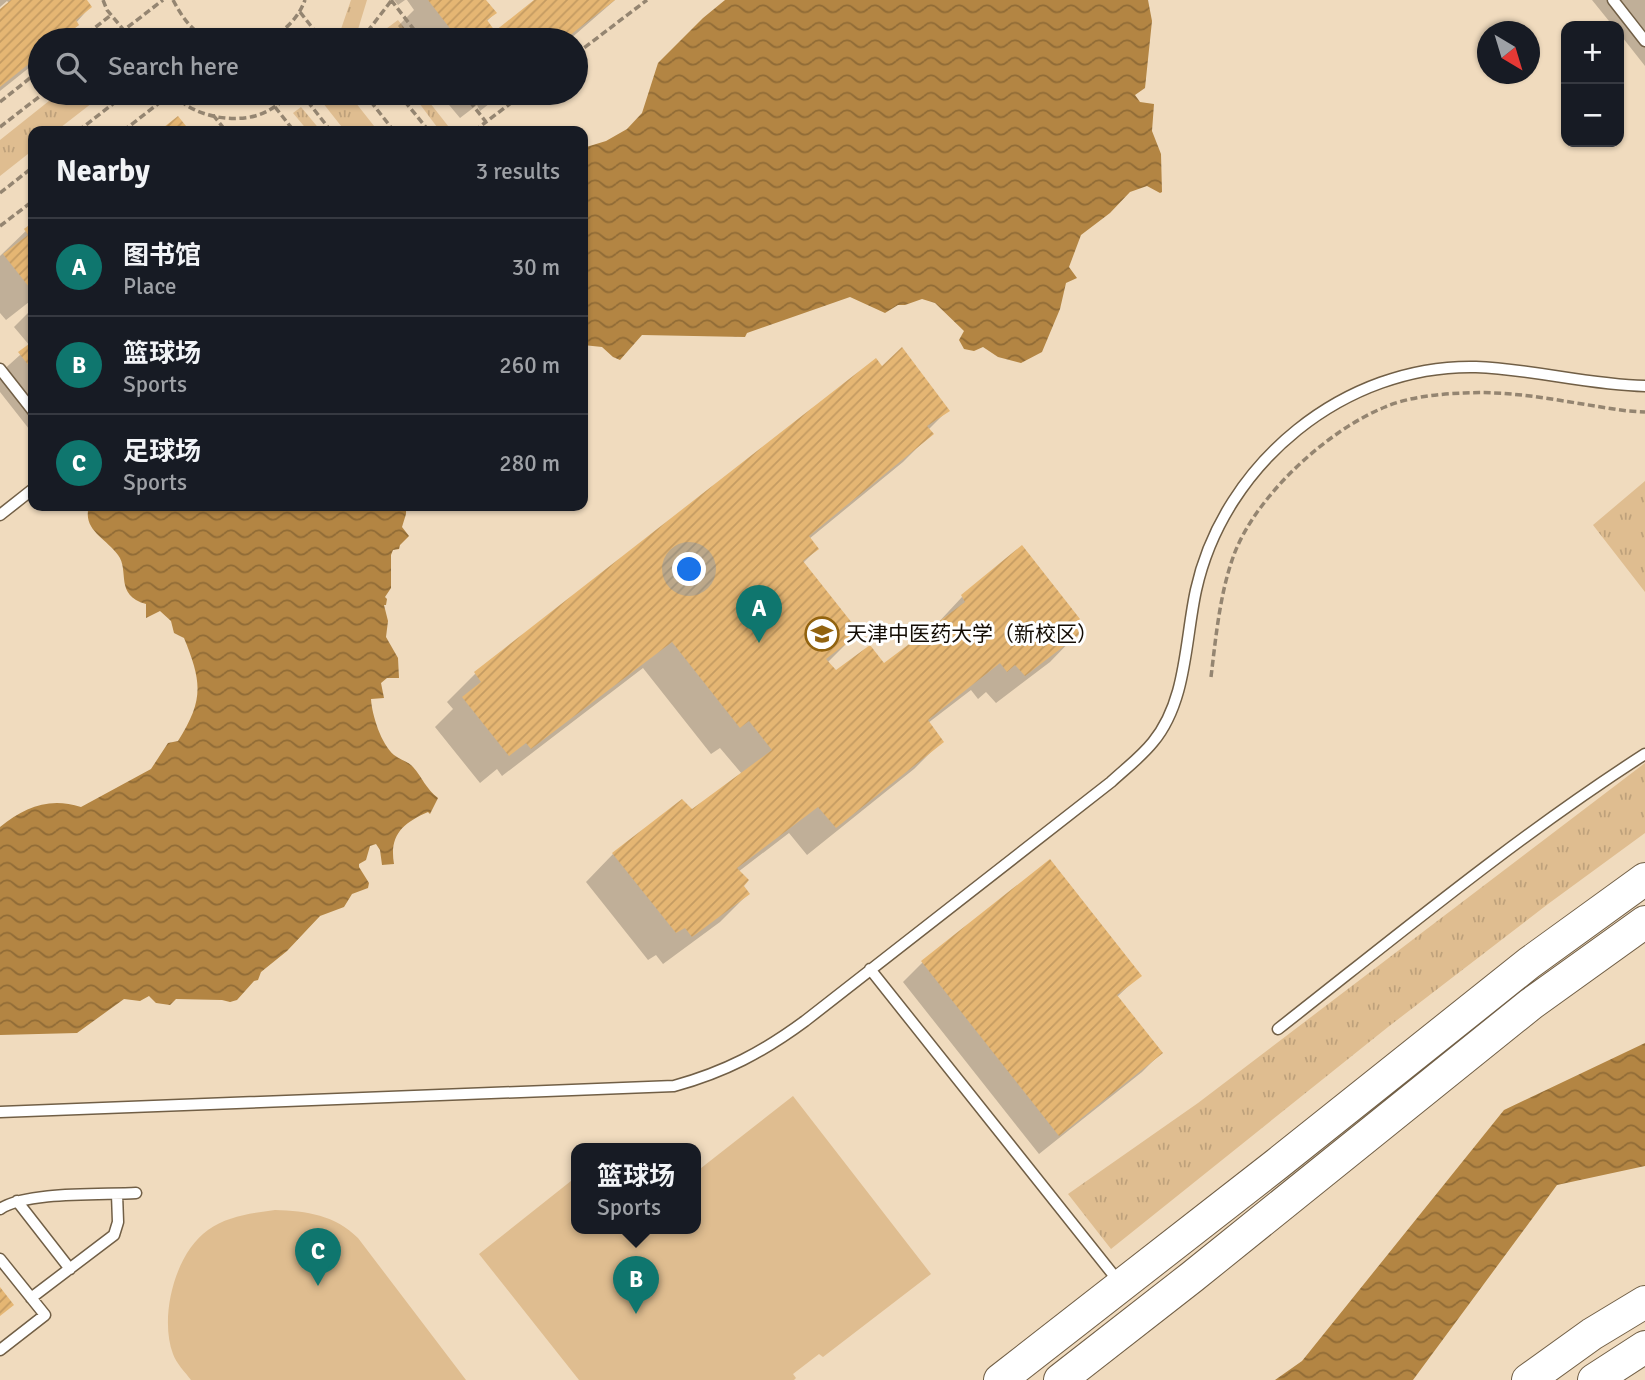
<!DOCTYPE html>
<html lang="en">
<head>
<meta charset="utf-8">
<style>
  body { margin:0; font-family:Signika,"Noto Sans SC",sans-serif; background:#242831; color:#f1f3f6 }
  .controls { position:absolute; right:21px; top:21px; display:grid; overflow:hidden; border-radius:14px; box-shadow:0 2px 5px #0004 }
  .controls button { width:63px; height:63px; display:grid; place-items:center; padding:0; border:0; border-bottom:2px solid #363941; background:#171b24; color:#f1f3f6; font:35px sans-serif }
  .compass { position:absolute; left:1477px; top:21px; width:63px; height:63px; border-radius:50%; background:#171b24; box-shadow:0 2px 5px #0004; rotate:142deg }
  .you { position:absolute; left:690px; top:570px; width:24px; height:24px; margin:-18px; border:5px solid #fff; border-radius:50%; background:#1a73e8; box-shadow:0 0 0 10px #1a73e833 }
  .badge { display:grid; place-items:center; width:46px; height:46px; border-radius:50%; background:#0f766e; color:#fff; font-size:23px; font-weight:700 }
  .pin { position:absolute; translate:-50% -58px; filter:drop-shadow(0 2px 4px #0008) }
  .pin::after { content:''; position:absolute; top:37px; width:24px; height:21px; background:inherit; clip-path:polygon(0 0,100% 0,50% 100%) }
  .popup { position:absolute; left:571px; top:1143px; width:130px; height:91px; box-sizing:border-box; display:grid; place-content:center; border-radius:14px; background:#171b24; filter:drop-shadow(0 2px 5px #0005); font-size:23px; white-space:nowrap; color:#9ea1a6 }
  .popup b { font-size:26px; color:#f1f3f6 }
  .popup::after { content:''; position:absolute; left:50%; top:100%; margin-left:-14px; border:14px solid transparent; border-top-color:#171b24 }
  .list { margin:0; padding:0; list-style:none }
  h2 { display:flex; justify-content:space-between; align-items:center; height:91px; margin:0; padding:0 28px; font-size:30px }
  h2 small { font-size:23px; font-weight:400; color:#9ea1a6 }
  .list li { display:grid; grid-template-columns:46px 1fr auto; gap:21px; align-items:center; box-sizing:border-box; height:98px; padding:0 28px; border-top:2px solid #363941 }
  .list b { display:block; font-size:26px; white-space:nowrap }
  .list p { margin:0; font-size:23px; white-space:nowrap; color:#9ea1a6 }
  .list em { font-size:23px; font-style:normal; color:#9ea1a6 }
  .icon { flex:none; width:38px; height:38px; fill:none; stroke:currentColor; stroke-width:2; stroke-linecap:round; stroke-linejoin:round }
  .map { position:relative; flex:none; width:1645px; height:1380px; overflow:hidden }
  .search { position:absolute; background:#171b24; box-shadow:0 2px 5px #0004; left:28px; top:28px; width:560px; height:77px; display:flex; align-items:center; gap:18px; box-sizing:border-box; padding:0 24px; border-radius:38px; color:#9ea1a6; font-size:26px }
  .panel { position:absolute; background:#171b24; box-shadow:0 2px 5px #0004; left:28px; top:126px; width:560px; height:385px; border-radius:14px }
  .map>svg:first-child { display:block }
  .grass { fill:url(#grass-tufts) }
  .pitch { fill:#dfbd90 }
  .water { fill:url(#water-waves) }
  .shadow { fill:#0003 }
  .building { fill:url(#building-hatch) }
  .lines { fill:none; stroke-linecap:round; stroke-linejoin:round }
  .service-casing { stroke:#715f46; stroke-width:13 }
  .primary-casing { stroke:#715f46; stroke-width:34 }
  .path { stroke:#948571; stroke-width:3.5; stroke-dasharray:7 3.5; stroke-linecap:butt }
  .service { stroke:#fff; stroke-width:10 }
  .primary { stroke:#fff; stroke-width:32 }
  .labels { text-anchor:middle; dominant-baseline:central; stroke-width:6; stroke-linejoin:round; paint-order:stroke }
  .poi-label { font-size:21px; fill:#130c04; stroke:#fff; text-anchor:start }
</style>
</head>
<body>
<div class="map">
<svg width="1645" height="1380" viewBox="0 0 1645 1380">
  <defs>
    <pattern id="grass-tufts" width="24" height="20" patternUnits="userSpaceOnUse" patternTransform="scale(1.75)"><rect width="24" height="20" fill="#dfbd90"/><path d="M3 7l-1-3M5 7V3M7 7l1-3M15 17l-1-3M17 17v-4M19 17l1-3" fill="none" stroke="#bea17b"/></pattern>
    <pattern id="water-waves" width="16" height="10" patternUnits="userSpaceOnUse" patternTransform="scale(1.75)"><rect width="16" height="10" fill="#b38543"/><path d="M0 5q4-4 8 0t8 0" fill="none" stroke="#906b36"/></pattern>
    <pattern id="building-hatch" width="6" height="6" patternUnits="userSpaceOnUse" patternTransform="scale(1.75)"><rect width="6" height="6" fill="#e5b673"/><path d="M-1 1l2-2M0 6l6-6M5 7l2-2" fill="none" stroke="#c49b62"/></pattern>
  </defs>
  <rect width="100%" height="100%" fill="#f0dbbe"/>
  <path class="grass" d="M351 0H367L356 36 341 29Z
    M398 20 414 40H371Z
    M59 93H105L56 131H33V150L0 176V140Z
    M193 93H271L273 101 230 102Z
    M315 93H348L378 131H345Z
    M423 94 452 131H440L416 99Z
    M301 107 321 131H308L293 113Z
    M1645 481V592L1593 525Z
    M1645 763V833L1548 904 1388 1027 1111 1249 1068 1194 1198 1103Z"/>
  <path class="pitch" d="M793 1096 931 1274 823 1357 819 1354 793 1374 796 1378 794 1380H579L479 1254 576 1177V1228H696V1172Z
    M275 1210C307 1211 335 1215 358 1238L466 1380H191C185 1372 176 1363 173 1354 159 1317 175 1253 208 1230 227 1216 252 1213 275 1210Z"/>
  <path class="water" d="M725 0H1148L1152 21 1145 88 1135 95 1140 102 1154 104 1152 131 1161 154 1162 192 1160 193 1147 186 1130 192 1110 213 1081 235 1069 267 1077 278 1066 283 1060 309 1042 352 1021 363 998 357 983 347 974 351 964 349 959 340 964 331 935 303 922 299 905 305H898L885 313 850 297 747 333 745 337 642 335 620 360 613 357 602 347 583 345V148L606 141 627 129 642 113 658 63 703 18Z
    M89 506H406V514L402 527 409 536 400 545 399 549 393 550 391 555V588L385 597 387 599 386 605H384L388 621 386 637 398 658 399 678H387L381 683 384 698 371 699C372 715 381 744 394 755 400 760 408 761 413 767 422 777 426 789 438 798L430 814 428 812C403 823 389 835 394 864L382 865 380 850 376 844 370 846 366 860 359 864V867L369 883 368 888 352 894 344 907 320 916 287 951 261 972 258 980 254 981 237 1000 230 1002 222 1000 176 999 170 1005 156 1003 149 996 140 1001 124 999 77 1033 0 1035V827C25 807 49 797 81 807L151 769 168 743 178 741C204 700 202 682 184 638L174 633 171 621 160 611 146 618V604C114 595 130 571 118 555 106 538 82 530 89 506Z
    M1645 1043V1166L1557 1185 1413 1380H1275L1302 1361 1504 1110Z"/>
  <path class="shadow" d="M0 0H85L90 7 61 40H40V59L0 91V11L10 4 7 1 0 7Z
    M394 0H405L398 5Z
    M407 0H484L495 13 486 22 495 33 537 0H615L569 40H409L398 26 414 10Z
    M1592 0H1645V66L1619 33V26H1613Z
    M439 93H503L480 111 477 105 460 118Z
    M33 224V307L29 302 6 320 0 313V256Z
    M33 308V434L0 392V373L30 346 14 327Z
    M875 361 882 369 948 410 928 430 931 434 903 462 809 539 817 549 803 563 857 633 827 663 835 673 883 666 935 626 962 597 1072 625 1078 633 1050 662 996 703 986 692 978 699 971 690 928 723 942 741 914 769 807 855 789 833 738 872 742 886 748 894 720 922 663 964 656 955 648 960 586 882 613 854 692 811 742 774 720 748 711 754 643 668 502 776 497 769 480 783 435 727 453 709 447 702 475 674Z
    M1049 862 1139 976 1117 997 1161 1053 1142 1072 1039 1154 903 982 922 963Z"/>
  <path class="building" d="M11 0H87L92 7 76 20 79 25 59 40H40V55L0 87V9Z
    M428 0H486L497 13 487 20 495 31 534 0H615L564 40H481L485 38 479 29 465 40H459Z
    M178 116 190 131H159Z
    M33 222V292L3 254 28 235 24 229Z
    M33 341V371L18 352Z
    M902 347 950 411 927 426 934 434 809 536 819 549 803 561 860 633 826 659 836 670 870 645 884 663 965 602 961 595 1022 545 1080 619 1074 624 1080 634 1025 676 1015 665 1007 672 1000 663 928 720 944 742 836 828 818 807 737 868 749 880 744 886 750 894 692 937 685 928 676 933 612 853 682 799 692 809 772 750 749 721 740 728 672 642 531 749 526 743 509 756 462 697 481 682 474 672 876 358 882 366Z
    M1050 859 1142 976 1117 995 1163 1053 1059 1136 921 961Z
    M0 1287 14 1305 0 1316Z"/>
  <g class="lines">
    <defs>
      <path id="service" d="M1613 0 1645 41
        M0 369 33 411
        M0 515 33 489
        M870 969 1119 1282
        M1278 1029C1398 935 1516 837 1645 754
        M0 1112 674 1086C725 1072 763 1052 805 1021L1111 782C1125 769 1141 757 1153 742 1187 701 1185 640 1196 590 1224 463 1345 364 1476 367 1533 369 1588 385 1645 386
        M17 1201 70 1269
        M0 1209C27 1191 102 1195 136 1193
        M0 1259 45 1315 0 1350
        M31 1298 114 1235 118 1222 117 1194"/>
      <path id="primary" d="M1000 1380 1277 1164 1529 963 1645 879
        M1060 1380 1192 1277 1531 1004 1645 922
        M1528 1380 1592 1334 1645 1302
        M1594 1380 1645 1347"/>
    </defs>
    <use href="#service" class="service-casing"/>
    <use href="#primary" class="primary-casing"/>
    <path class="path" d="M103 0 107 10 132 40
      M173 0C182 17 192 32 210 40
      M391 0 422 40
      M300 12 322 40
      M79 40 111 15
      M111 40 163 0
      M194 40 200 35
      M269 40C285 30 298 19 305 0
      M361 40 391 1
      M576 54 647 0
      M173 93C190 115 228 123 255 116 270 112 281 102 293 93
      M301 93 331 131
      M364 93 394 131
      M398 93 429 131
      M463 93 486 122 524 93
      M0 102 40 70
      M275 107 294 131
      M213 115 226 131
      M0 127 44 93
      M78 131 127 93
      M123 131 172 93
      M474 131 486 122
      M0 193 33 167
      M0 226 33 201
      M1211 677C1216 636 1220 591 1235 552 1258 494 1328 430 1385 407 1408 397 1439 394 1464 393 1519 390 1574 404 1628 411L1645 412"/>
    <use href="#service" class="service"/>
    <use href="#primary" class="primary"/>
  </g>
  <defs>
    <symbol id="university-ring" viewBox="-11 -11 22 22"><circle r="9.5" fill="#fff" stroke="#92630f" stroke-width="1.5"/><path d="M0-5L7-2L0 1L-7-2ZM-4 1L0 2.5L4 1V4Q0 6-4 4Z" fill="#92630f"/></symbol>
  </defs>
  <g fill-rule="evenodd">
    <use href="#university-ring" x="803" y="615" width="38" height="38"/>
  </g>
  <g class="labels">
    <g class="poi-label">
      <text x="846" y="634">天津中医药大学（新校区）</text>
    </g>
  </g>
</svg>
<div class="controls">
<button>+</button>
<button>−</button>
</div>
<svg class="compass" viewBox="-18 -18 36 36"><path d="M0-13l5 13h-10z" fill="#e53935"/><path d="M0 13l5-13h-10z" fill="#9ea1a6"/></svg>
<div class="you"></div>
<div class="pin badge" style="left:759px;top:643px">A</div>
<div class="pin badge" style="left:636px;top:1314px">B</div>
<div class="popup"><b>篮球场</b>Sports</div>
<div class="pin badge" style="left:318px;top:1286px">C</div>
<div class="search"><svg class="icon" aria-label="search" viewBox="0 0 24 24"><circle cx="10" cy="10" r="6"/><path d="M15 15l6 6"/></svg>Search here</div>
<section class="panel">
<h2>Nearby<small>3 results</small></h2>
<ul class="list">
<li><span class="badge">A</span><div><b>图书馆</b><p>Place</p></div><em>30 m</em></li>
<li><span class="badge">B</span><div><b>篮球场</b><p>Sports</p></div><em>260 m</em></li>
<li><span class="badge">C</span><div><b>足球场</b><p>Sports</p></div><em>280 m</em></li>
</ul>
</section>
</div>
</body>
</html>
